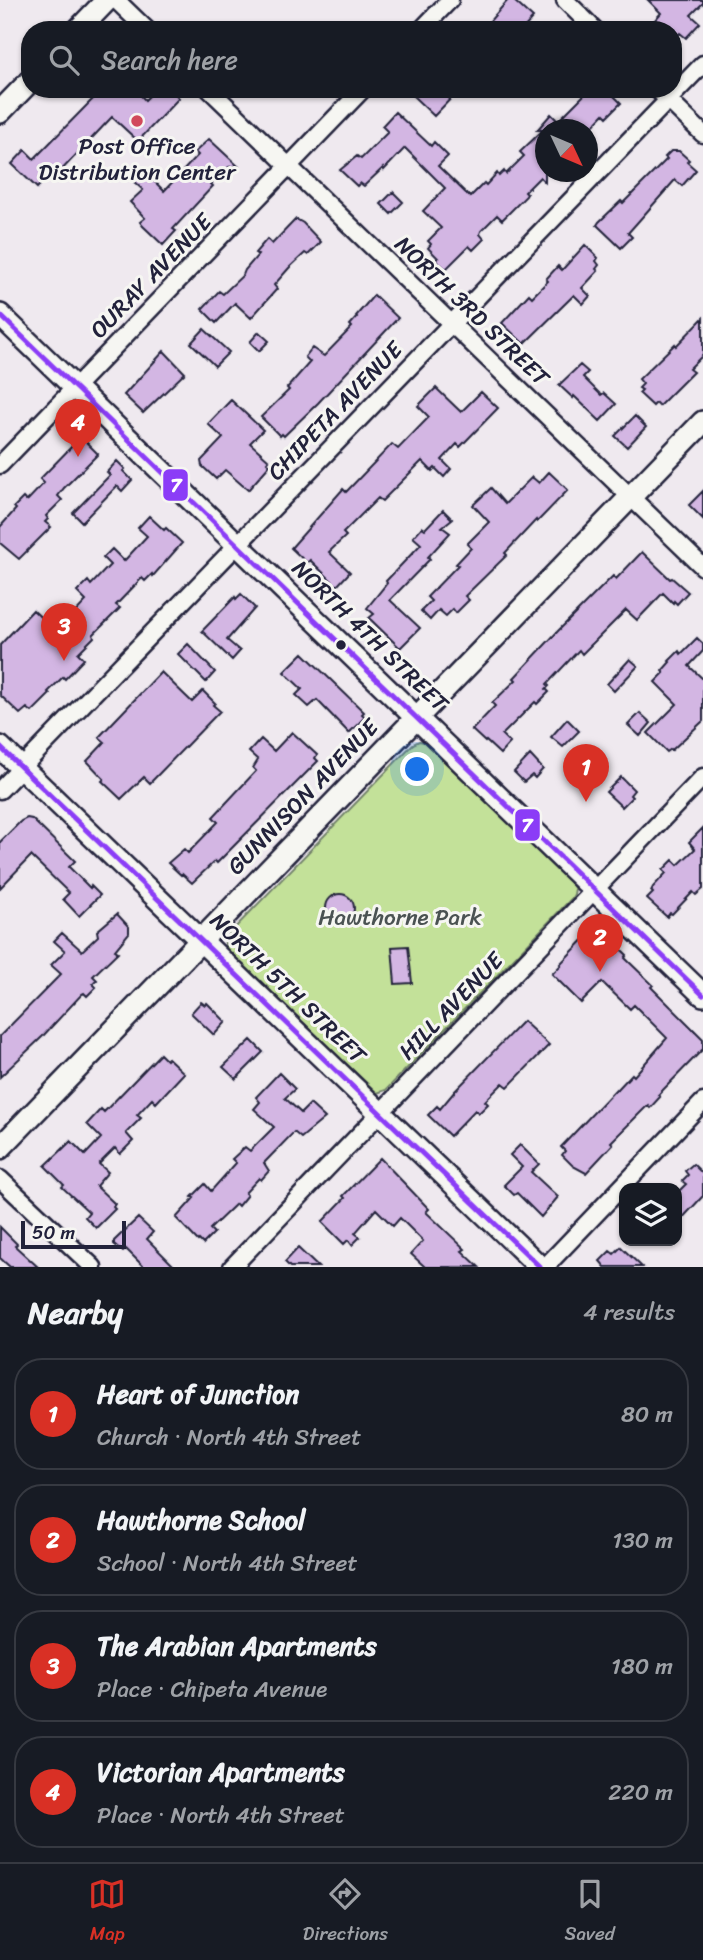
<!DOCTYPE html>
<html lang="en">
<head>
<meta charset="utf-8">
<style>
  body { margin:0; font-family:Sriracha,sans-serif; background:#242831; color:#f1f3f6 }
  .controls { position:absolute; right:21px; bottom:21px; display:grid; overflow:hidden; border-radius:14px; box-shadow:0 2px 5px #0004 }
  .controls button { width:63px; height:63px; display:grid; place-items:center; padding:0; border:0; border-bottom:2px solid #363941; background:#171b24; color:#f1f3f6; font:35px sans-serif }
  .compass { position:absolute; left:535px; top:119px; width:63px; height:63px; border-radius:50%; background:#171b24; box-shadow:0 2px 5px #0004; rotate:134deg }
  .scale { position:absolute; left:21px; bottom:18px; width:105px; box-sizing:border-box; padding-left:7px; border:4px solid #22223b; border-top:0; font-size:19px; line-height:24px; white-space:nowrap; color:#22223b; -webkit-text-stroke:5px #f6f6f2; paint-order:stroke }
  .you { position:absolute; left:418px; top:770px; width:24px; height:24px; margin:-18px; border:5px solid #fff; border-radius:50%; background:#1a73e8; box-shadow:0 0 0 10px #1a73e833 }
  .badge { display:grid; place-items:center; width:46px; height:46px; border-radius:50%; background:#d93025; color:#fff; font-size:23px; font-weight:700 }
  .pin { position:absolute; translate:-50% -58px; filter:drop-shadow(0 2px 4px #0008) }
  .pin::after { content:''; position:absolute; top:37px; width:24px; height:21px; background:inherit; clip-path:polygon(0 0,100% 0,50% 100%) }
  .list { margin:0; padding:0; list-style:none }
  h2 { display:flex; justify-content:space-between; align-items:center; height:91px; margin:0; padding:0 28px; font-size:30px }
  h2 small { font-size:23px; font-weight:400; color:#9ea1a6 }
  .list li { display:grid; grid-template-columns:46px 1fr auto; gap:21px; align-items:center; box-sizing:border-box; height:112px; margin:0 14px 14px; padding:0 14px; border:2px solid #363941; border-radius:28px }
  .list b { display:block; font-size:26px; white-space:nowrap }
  .list p { margin:0; font-size:23px; white-space:nowrap; color:#9ea1a6 }
  .list em { font-size:23px; font-style:normal; color:#9ea1a6 }
  .icon { flex:none; width:38px; height:38px; fill:none; stroke:currentColor; stroke-width:2; stroke-linecap:round; stroke-linejoin:round }
  .map { position:relative; flex:none; width:703px; height:1267px; overflow:hidden }
  .search { position:absolute; background:#171b24; box-shadow:0 2px 5px #0004; left:21px; right:21px; top:21px; height:77px; display:flex; align-items:center; gap:18px; box-sizing:border-box; padding:0 24px; border-radius:28px; color:#9ea1a6; font-size:26px }
  .sheet { height:595px; background:#171b24 }
  nav { display:flex; justify-content:space-around; align-items:center; box-sizing:border-box; height:98px; border-top:2px solid #363941; background:#171b24; font-size:19px; color:#9ea1a6 }
  nav a { display:grid; justify-items:center; gap:4px }
  nav .on { color:#d93025 }
  .map>svg:first-child { display:block }
  .green { fill:#c3e199; stroke:#72826a; stroke-width:2 }
  .building { fill:#d3b6e3; stroke:#22223b; stroke-width:2 }
  .lines { fill:none; stroke-linecap:round; stroke-linejoin:round }
  .street-casing { stroke:#22223b; stroke-width:21 }
  .secondary-casing { stroke:#22223b; stroke-width:26 }
  .street { stroke:#f6f6f2; stroke-width:16 }
  .secondary { stroke:#f6f6f2; stroke-width:21 }
  .bus-1-casing { stroke:#f6f6f2; stroke-width:10 }
  .bus-1 { stroke:#8b3cf7; stroke-width:5 }
  .poi-dot { fill:#d1495b; stroke:#f6f6f2; stroke-width:2.5 }
  .bus-dot { fill:#22223b; stroke:#f6f6f2; stroke-width:2.5 }
  .labels { text-anchor:middle; dominant-baseline:central; stroke-width:6; stroke-linejoin:round; paint-order:stroke }
  .poi-label { font-size:23px; fill:#22223b; stroke:#f6f6f2 }
  .street-label { font-size:23px; fill:#22223b; stroke:#f6f6f2 }
  .park-label { font-size:23px; fill:#4a5252; stroke:#f6f6f2 }
  .line-badge { stroke:#f6f6f2; stroke-width:2.5 }
  .badge-label { font-size:19px; text-anchor:middle; font-weight:bold; fill:#fff }
</style>
</head>
<body>
<div class="map">
<svg width="703" height="1267" viewBox="0 0 703 1267">
  <rect width="100%" height="100%" fill="#efe9ef"/>
  <filter id="ink" filterUnits="userSpaceOnUse"><feTurbulence type="fractalNoise" baseFrequency=".0143" numOctaves="2"/><feDisplacementMap in="SourceGraphic" scale="14" xChannelSelector="R" yChannelSelector="G"/><feConvolveMatrix kernelMatrix="1 2 1 2 8 2 1 2 1" color-interpolation-filters="sRGB"/></filter>
  <g filter="url(#ink)">
    <path class="green" d="M419 741 424 742 570 881C574 887 577 891 572 898L386 1090 377 1093 228 951C224 946 224 942 226 937L413 744Z"/>
    <path class="building" d="M508 0H513L533 18 522 30H482Z
      M648 0H703V3L691 15 700 23 686 38 680 33 673 40V30H646L661 13Z
      M98 89H135L145 100 156 89H171L179 98 138 141 112 117 56 176 52 172 37 188 12 164 25 150 34 159 93 99 91 97Z
      M421 89H460L434 116 414 97Z
      M590 89H607L621 103 607 117 604 114 589 130H545V182L540 177 525 192 527 194 526 196 502 220 497 215 481 231 480 234 484 239 473 250 469 246 446 269 435 260 438 258 428 248 431 244 428 241 441 228 423 211 445 188 405 148 384 170 383 168 364 186 360 183 357 186 340 170 357 156 361 159 388 132 382 126 395 112 431 146 434 142 448 156 438 166 470 197 484 183 486 185 497 173 499 176 504 171 506 174 524 156 520 152 543 130H537L551 114 558 121Z
      M209 139 238 166 229 167 211 184 213 186 173 229 176 231 163 245 143 226 140 222 145 218 130 202 143 190 132 180 143 170 164 191 198 155 195 152Z
      M671 151H679L689 160 687 162 696 170 682 186 675 180 628 233 632 237 621 248 597 225 599 222 621 201 623 203 667 159 665 157Z
      M393 192 403 202 391 214 381 204Z
      M296 219 303 223 321 242 308 255 305 253 289 268 274 285 277 289 251 318 235 303 216 323 202 309 219 291 223 294 243 275 245 270 258 255 255 253 267 239 272 244Z
      M585 245 598 258 596 261 599 265 596 269 598 271 582 288 590 296 583 304 574 295 524 344 502 323 529 294 532 297 548 281 546 279 558 266 562 270Z
      M374 295 398 318 318 403 284 436 282 434 280 436 261 417 289 390 287 388 310 362 305 357 312 348 324 356 352 327 350 325 357 317 356 316Z
      M703 318V355L689 369 693 372 659 406 656 403 653 406 639 393 642 390 639 388 643 384 639 379 675 344 676 346Z
      M204 329 229 352 215 366 191 343Z
      M259 332 269 341 259 351 250 342Z
      M164 351 185 373 143 413 124 395Z
      M580 365 588 372 583 377 601 395 604 393 616 404 600 421 574 396 573 398 559 385Z
      M436 388 461 412 481 392 498 408 460 447 457 444 442 460 451 469 444 477 435 468 432 471 422 461 382 501 378 498 343 533 346 536 329 552 350 572 337 586 310 560 307 563 291 548 343 489 346 492 392 444 398 449 429 417 418 406Z
      M231 400 263 430 250 443 269 460 267 462 270 465 248 490 225 470 216 479 202 466 201 461 223 438 208 424Z
      M635 416 646 427 627 447 615 436Z
      M81 437 98 454 64 488 58 496 62 500 46 516 48 519 45 522 51 527 19 559 0 543V527L16 509 14 507 23 498 26 501 28 500 44 483 40 479Z
      M117 461 125 469 123 471 132 480 122 491 117 486 82 522 73 513 110 475 107 472Z
      M549 472 568 490 537 522 536 520 505 553 507 555 465 596 469 600 456 613 453 609 446 616 439 610 430 620 421 611 431 601 427 597 458 565 456 564 471 548 467 544 489 522 473 505 491 488 505 504 532 477 539 483Z
      M703 491V519L689 505Z
      M443 510 452 519 442 527 450 533 428 557 430 559 390 600 420 628 400 648 369 618 374 614 367 608 387 583 386 581 421 544 413 537 422 527 425 529Z
      M149 516 164 530 166 528 182 543 153 576 152 574 145 581 142 578 116 605 120 608 93 635 94 637 78 653 84 659 65 679 63 677 48 692 50 694 32 712 27 708 20 714 0 695V645L33 610 54 630 68 615 70 618 86 601 77 592 88 581 91 585 110 565 103 558 112 549 124 561 147 536 138 528Z
      M642 552 670 579 672 578 688 592 677 604 674 601 673 603 663 593 637 620 626 610 582 654 579 650 547 684 549 686 546 689 549 692 537 704 535 702 502 735 510 743 500 754 486 741 485 742 472 730 495 706 492 703 516 680 514 678 558 631 613 576 616 579Z
      M241 594 255 608 227 640 240 651 232 660 202 631 235 597 236 599Z
      M697 638 703 644V651L689 666 703 679V721L672 750 671 749 667 752 648 733 677 704 655 682 664 673 662 671 670 662 669 661 679 651 681 654Z
      M188 644 215 672 206 682 178 654Z
      M303 653 364 712 362 714 365 717 349 733 317 700 309 707 296 695 302 689 284 672Z
      M630 659 638 666 614 691 607 684Z
      M161 672 192 702 203 691 215 703 213 705 220 711 150 783 144 777 121 799 102 781 104 779 87 761 105 742 99 737Z
      M640 713 651 723 640 736 628 725Z
      M567 719 579 731 563 747 551 737Z
      M292 732 317 755 315 758 318 761 217 863 215 861 192 883 182 874 181 875 168 863 184 849 188 853 218 822 213 817 256 771 253 768 258 760 249 752 261 739 274 751Z
      M583 753 595 764 587 773 575 761Z
      M530 755 543 769 535 778 532 775 524 782 514 772Z
      M621 777 634 790 630 795 632 797 622 807 606 792Z
      M27 818 32 819 75 861 69 867 90 888 91 886 100 895 79 916 63 899 69 893 31 856 0 888V842L21 821Z
      M703 828V889L696 895 693 892 672 914 670 913 667 917 647 899 653 893 651 891 653 887 666 873 663 870 673 860 678 865 695 849 689 842Z
      M326 908a14 14 0 1 1 28 0a14 14 0 1 1-28 0Z
      M117 914 129 927V933L115 950 118 952 93 976 97 980 93 984 96 987 87 996 84 993 82 994 42 1037 0 1077V1036L61 974 51 965 65 951 54 941 62 933 82 951 98 936 97 931Z
      M597 926 627 955 625 958 653 985 651 987 703 1039V1049L658 1095 660 1097 650 1108 648 1105 611 1142 613 1144 586 1173 573 1166 562 1155 565 1151 561 1147 616 1089 617 1090 632 1074 634 1076 667 1038 634 1005 630 1009 602 982 581 1003 552 974 561 965 560 964Z
      M408 946 412 983 395 984 392 947Z
      M201 1002 205 1005 207 1003 226 1022 214 1035 191 1013Z
      M523 1021 549 1045 508 1087 503 1083 485 1101 488 1104 479 1113 475 1110 450 1136 428 1115 437 1106 440 1109 455 1091Z
      M251 1040 263 1052 236 1079 223 1067Z
      M160 1054 166 1060 168 1058 184 1073 156 1103 152 1099 137 1115 141 1118 126 1133 133 1141 120 1154 115 1148 99 1164 108 1172 96 1186 115 1204 113 1207 115 1209 96 1228 85 1217 89 1212 62 1187 64 1185 45 1166 71 1141 85 1155 101 1138 87 1124 101 1109 104 1112Z
      M279 1073 295 1089 285 1098 301 1113 310 1104 325 1118 301 1138 294 1132 264 1163 269 1171 261 1180 259 1178 245 1193 247 1195 238 1206 236 1204 210 1229 214 1233 203 1244 199 1240 198 1241 176 1218 194 1198 192 1197 205 1184 211 1191 236 1163 232 1159 245 1147 250 1151 274 1127 254 1109 260 1102 256 1097Z
      M520 1145 539 1164 531 1172 558 1197 541 1217 517 1193 514 1195 504 1185 522 1167 510 1155Z
      M380 1158 429 1209 426 1212 465 1249 462 1251 479 1267H425L411 1254 423 1241 400 1218 393 1226 376 1209 355 1233 360 1237 352 1245 348 1240 344 1244 322 1222 345 1198 343 1196Z
      M693 1164 703 1174V1196L677 1224V1193L686 1184 682 1181 688 1175 685 1171Z
      M138 1218 153 1232 147 1239 175 1267H144L126 1249 123 1252 114 1244V1241Z
      M0 1227 17 1244 15 1246 38 1267H10L0 1258Z
      M621 1247 642 1267H605L600 1261 610 1251 614 1254Z
      M298 1248 318 1267H290L285 1262Z"/>
    <g class="lines">
      <defs>
        <path id="street" d="M116 0 147 30
          M565 0 595 30
          M421 30 450 0
          M209 89 703 567
          M657 89 703 134
          M0 465 363 89
          M0 790 703 64
          M0 1179 93 1267
          M232 1267 703 777
          M545 1267 703 1102"/>
        <path id="secondary" d="M78 30 107 0
          M0 112 30 81
          M0 315 703 995
          M0 747 540 1267
          M0 1148 703 422"/>
      </defs>
      <use href="#street" class="street-casing"/>
      <use href="#secondary" class="secondary-casing"/>
      <use href="#street" class="street"/>
      <use href="#secondary" class="secondary"/>
      <defs>
        <path id="bus-1" d="M0 315 703 995
          M0 747 540 1267"/>
      </defs>
      <use href="#bus-1" class="bus-1-casing"/>
      <use href="#bus-1" class="bus-1"/>
    </g>
  </g>
  <circle class="poi-dot" cx="137" cy="121" r="7"/>
  <circle class="bus-dot" cx="341" cy="645" r="6"/>
  <g class="labels">
    <g class="poi-label">
      <text x="137" y="146">Post Office<tspan x="137" dy="26">Distribution Center</tspan></text>
    </g>
    <g class="street-label">
      <text transform="translate(151 276) rotate(-46)">OURAY AVENUE</text>
      <text transform="translate(472 311) rotate(44)">NORTH 3RD STREET</text>
      <text transform="translate(335 411) rotate(-46)">CHIPETA AVENUE</text>
      <text transform="translate(370 636) rotate(44)">NORTH 4TH STREET</text>
      <text transform="translate(303 797) rotate(-46)">GUNNISON AVENUE</text>
      <text transform="translate(288 988) rotate(44)">NORTH 5TH STREET</text>
      <text transform="translate(451 1006) rotate(-46)">HILL AVENUE</text>
    </g>
    <g class="park-label">
      <text x="400" y="917">Hawthorne Park</text>
    </g>
  </g>
  <g class="line-badge">
    <rect x="162" y="468" width="27" height="34" rx="7" fill="#8b3cf7"/>
    <rect x="514" y="808" width="27" height="34" rx="7" fill="#8b3cf7"/>
  </g>
  <g class="badge-label">
    <text x="176" y="492">7</text>
    <text x="527" y="832">7</text>
  </g>
</svg>
<div class="controls">
<button><svg class="icon" aria-label="layers" viewBox="0 0 24 24"><path d="M12 4l9 5-9 5-9-5zM3 14l9 5 9-5"/></svg></button>
</div>
<svg class="compass" viewBox="-18 -18 36 36"><path d="M0-13l5 13h-10z" fill="#e53935"/><path d="M0 13l5-13h-10z" fill="#9ea1a6"/></svg>
<div class="scale">50 m</div>
<div class="you"></div>
<div class="pin badge" style="left:586px;top:802px">1</div>
<div class="pin badge" style="left:600px;top:972px">2</div>
<div class="pin badge" style="left:64px;top:661px">3</div>
<div class="pin badge" style="left:78px;top:457px">4</div>
<div class="search"><svg class="icon" aria-label="search" viewBox="0 0 24 24"><circle cx="10" cy="10" r="6"/><path d="M15 15l6 6"/></svg>Search here</div>
</div>
<section class="sheet">
<h2>Nearby<small>4 results</small></h2>
<ul class="list">
<li><span class="badge">1</span><div><b>Heart of Junction</b><p>Church · North 4th Street</p></div><em>80 m</em></li>
<li><span class="badge">2</span><div><b>Hawthorne School</b><p>School · North 4th Street</p></div><em>130 m</em></li>
<li><span class="badge">3</span><div><b>The Arabian Apartments</b><p>Place · Chipeta Avenue</p></div><em>180 m</em></li>
<li><span class="badge">4</span><div><b>Victorian Apartments</b><p>Place · North 4th Street</p></div><em>220 m</em></li>
</ul>
</section>
<nav>
<a class="on"><svg class="icon" aria-label="map" viewBox="0 0 24 24"><path d="M3 6l6-2 6 2 6-2v14l-6 2-6-2-6 2zM9 4v14M15 6v14"/></svg>Map</a>
<a><svg class="icon" aria-label="directions" viewBox="0 0 24 24"><path d="M12 3l9 9-9 9-9-9zM9 14v-3h6M13 9l2 2-2 2"/></svg>Directions</a>
<a><svg class="icon" aria-label="saved" viewBox="0 0 24 24"><path d="M7 4h10v16l-5-4-5 4z"/></svg>Saved</a>
</nav>
</body>
</html>
